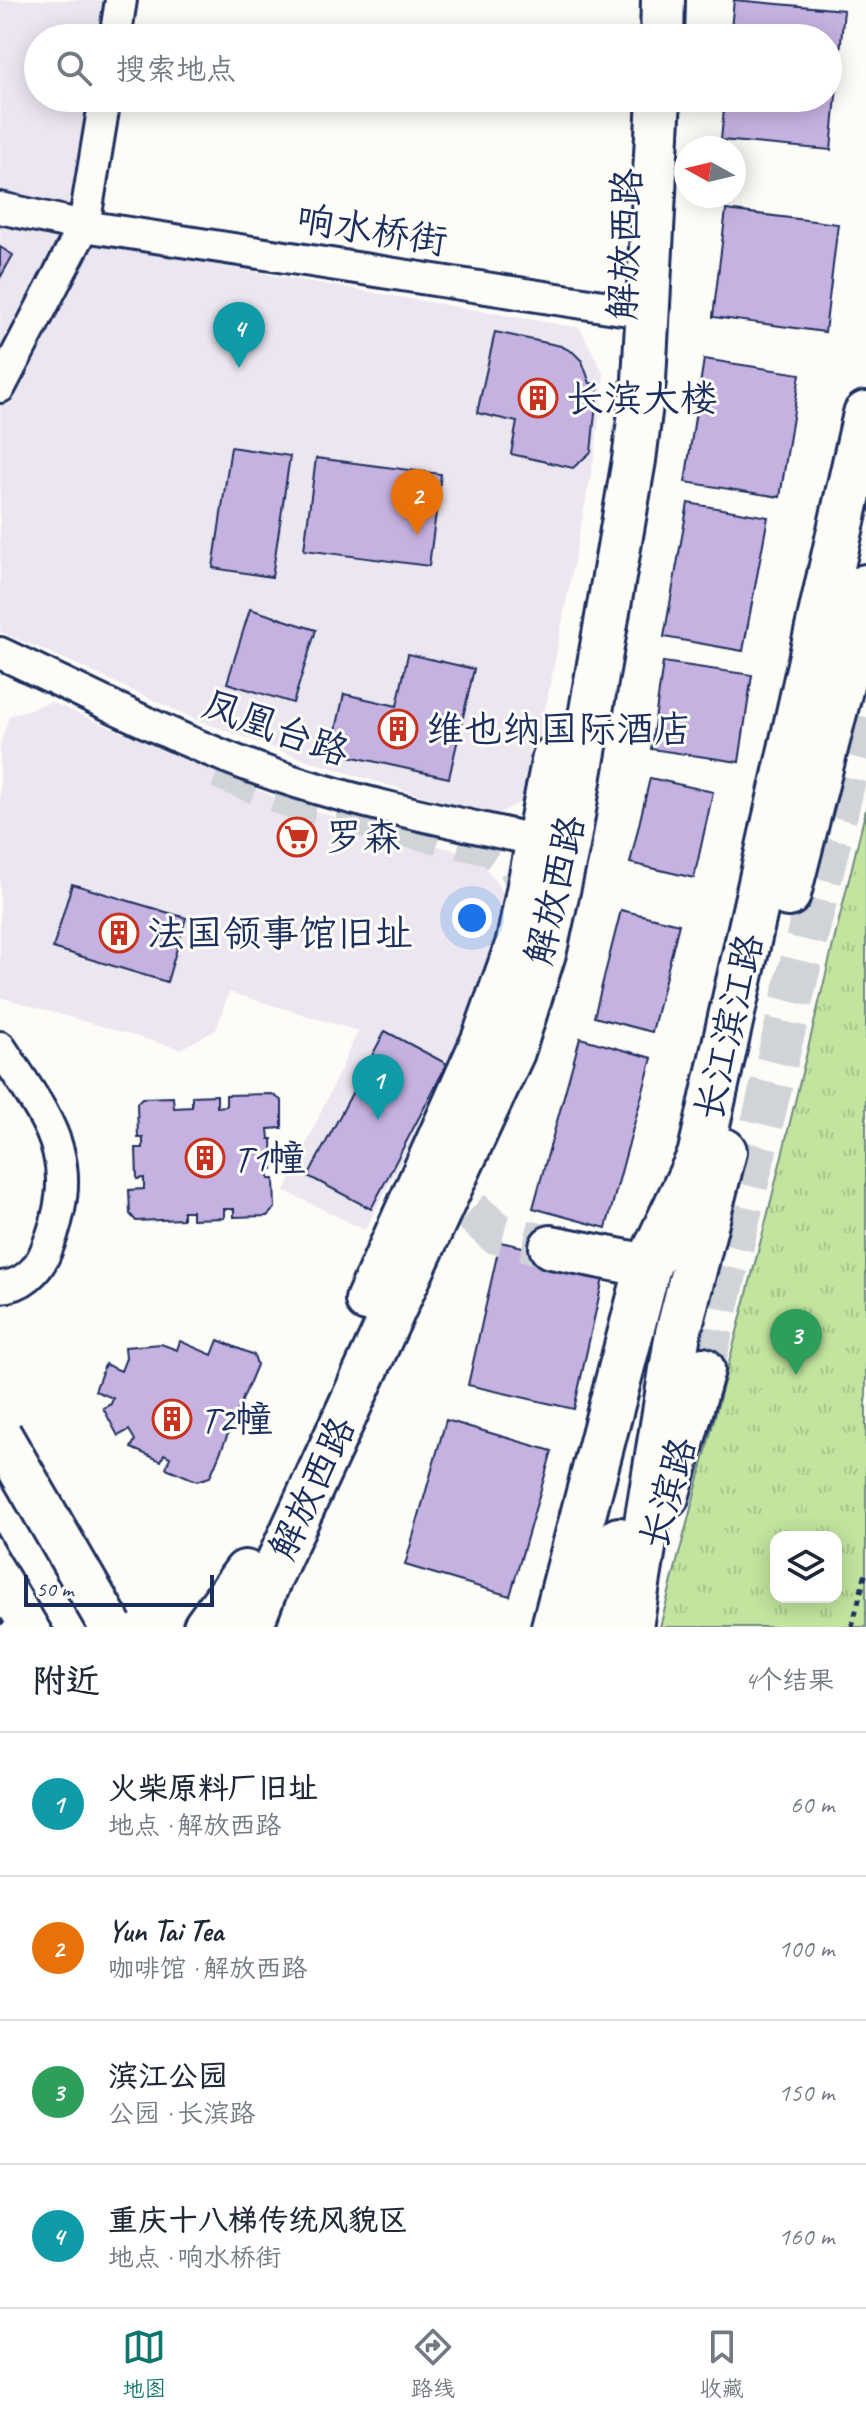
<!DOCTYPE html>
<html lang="zh">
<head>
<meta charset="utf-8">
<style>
  body { margin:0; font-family:Caveat,"LXGW WenKai TC",sans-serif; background:#f6f6f7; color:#1f2937 }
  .controls { position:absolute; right:24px; bottom:24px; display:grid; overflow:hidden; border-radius:16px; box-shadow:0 4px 20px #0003 }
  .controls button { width:72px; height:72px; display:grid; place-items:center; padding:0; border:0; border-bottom:2px solid #e0e1e3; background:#fff; color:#1f2937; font:40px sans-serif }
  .compass { position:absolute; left:674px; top:136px; width:72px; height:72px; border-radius:50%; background:#fff; box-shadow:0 4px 20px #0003; rotate:278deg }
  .scale { position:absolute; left:24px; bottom:20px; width:190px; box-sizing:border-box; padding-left:8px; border:4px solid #1b2f5e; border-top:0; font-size:22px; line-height:28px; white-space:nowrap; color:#1b2f5e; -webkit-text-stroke:6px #fdfcf7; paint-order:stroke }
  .you { position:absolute; left:472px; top:918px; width:28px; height:28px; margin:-20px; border:6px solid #fff; border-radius:50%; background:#1a73e8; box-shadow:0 0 0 12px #1a73e833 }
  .badge { display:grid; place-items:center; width:52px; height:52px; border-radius:50%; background:#0f766e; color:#fff; font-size:26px; font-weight:700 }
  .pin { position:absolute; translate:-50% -66px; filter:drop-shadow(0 2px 4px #0008) }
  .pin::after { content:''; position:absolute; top:42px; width:28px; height:24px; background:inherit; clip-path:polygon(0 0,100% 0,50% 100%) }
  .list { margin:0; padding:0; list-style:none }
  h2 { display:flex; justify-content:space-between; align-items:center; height:104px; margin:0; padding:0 32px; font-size:34px }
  h2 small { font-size:26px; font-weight:400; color:#747a83 }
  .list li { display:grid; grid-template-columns:52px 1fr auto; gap:24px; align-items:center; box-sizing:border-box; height:144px; padding:0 32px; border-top:2px solid #e0e1e3 }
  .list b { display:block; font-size:30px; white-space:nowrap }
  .list p { margin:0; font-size:26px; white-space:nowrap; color:#747a83 }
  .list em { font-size:26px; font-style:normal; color:#747a83 }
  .icon { flex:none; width:44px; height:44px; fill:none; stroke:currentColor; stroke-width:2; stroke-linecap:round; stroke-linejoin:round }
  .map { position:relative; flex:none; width:866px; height:1627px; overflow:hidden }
  .search { position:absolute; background:#fff; box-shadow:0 4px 20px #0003; left:24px; right:24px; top:24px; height:88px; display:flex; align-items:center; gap:20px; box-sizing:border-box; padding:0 28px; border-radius:44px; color:#747a83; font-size:30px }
  .sheet { height:680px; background:#fff }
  nav { display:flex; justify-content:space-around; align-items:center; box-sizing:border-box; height:112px; border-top:2px solid #e0e1e3; background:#fff; font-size:22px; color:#747a83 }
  nav a { display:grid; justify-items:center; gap:4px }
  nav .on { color:#0f766e }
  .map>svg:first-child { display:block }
  .built { fill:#ece6f0 }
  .grass { fill:url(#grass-tufts); stroke:#6e8a7e; stroke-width:2; fill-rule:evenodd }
  .building { fill:#c6b2e1; stroke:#1b2f5e; stroke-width:2 }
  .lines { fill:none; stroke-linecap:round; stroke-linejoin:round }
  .secondary-tunnel { stroke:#d0d3d8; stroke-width:42; stroke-dasharray:42 21; stroke-linecap:butt }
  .street-casing { stroke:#1b2f5e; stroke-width:36 }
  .secondary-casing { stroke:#1b2f5e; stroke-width:48 }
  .primary-casing { stroke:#1b2f5e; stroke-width:50 }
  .path { stroke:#1b2f5e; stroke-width:5; stroke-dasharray:6 6; stroke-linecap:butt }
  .street { stroke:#fdfcf7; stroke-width:30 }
  .secondary { stroke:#fdfcf7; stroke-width:42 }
  .primary { stroke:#fdfcf7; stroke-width:44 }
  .secondary-bridge-casing { stroke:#1b2f5e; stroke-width:48; stroke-linecap:butt }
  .secondary-bridge { stroke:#fdfcf7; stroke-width:42 }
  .labels { text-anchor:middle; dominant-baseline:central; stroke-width:6; stroke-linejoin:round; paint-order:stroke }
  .street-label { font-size:38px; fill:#1b2f5e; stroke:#fdfcf7 }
  .poi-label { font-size:38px; fill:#1b2f5e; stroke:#fdfcf7; text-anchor:start }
</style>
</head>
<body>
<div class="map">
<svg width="866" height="1627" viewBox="0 0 866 1627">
  <defs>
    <pattern id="grass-tufts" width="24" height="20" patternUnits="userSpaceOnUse" patternTransform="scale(2)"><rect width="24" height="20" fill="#c2e49e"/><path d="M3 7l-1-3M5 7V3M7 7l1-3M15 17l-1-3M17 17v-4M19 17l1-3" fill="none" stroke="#a6c48a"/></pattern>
  </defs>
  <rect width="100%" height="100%" fill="#fdfcf7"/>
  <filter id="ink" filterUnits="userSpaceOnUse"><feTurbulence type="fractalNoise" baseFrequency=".0125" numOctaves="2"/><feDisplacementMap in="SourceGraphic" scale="16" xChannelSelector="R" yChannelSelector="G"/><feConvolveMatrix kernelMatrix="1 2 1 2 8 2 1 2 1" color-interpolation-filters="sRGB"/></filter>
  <g filter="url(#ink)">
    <path class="built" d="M0 0H105L99 38H38V98H89L78 165 132 251 580 328 604 375 595 453 528 799 493 816 400 789 300 758 197 720 49 652 0 632Z
      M51 702 286 802 390 834 478 856 507 899 500 932 458 1052 365 1230 285 1191 358 1031 229 992 216 1030 180 1049 0 997V745L9 716Z"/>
    <path class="grass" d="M866 809V1627H660L768 1213ZM776 1537H836V1597H776Z"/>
    <path class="building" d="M734 0 844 10 831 150 721 140 725 98H828V38H730Z
      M726 210 838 224 825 332 713 317Z
      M0 247 13 255 0 278Z
      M495 332 561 346 573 352 582 361 590 383 598 384 591 452 573 468 511 454 517 422 477 413Z
      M704 359 800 374 780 497 685 482Z
      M231 447 290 456 272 577 213 568Z
      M316 458 441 474 429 566 304 550Z
      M688 503 768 517 743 651 664 637Z
      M250 609 316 630 293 703 227 683Z
      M408 654 474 669 449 778 331 752 344 694 397 706Z
      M663 662 752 675 739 762 651 749Z
      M650 778 713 792 694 878 630 863Z
      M72 884 186 918 167 982 53 948Z
      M621 910 679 924 652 1032 594 1017Z
      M385 1031 447 1064 371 1209 308 1176Z
      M580 1038 652 1058 606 1228 533 1208Z
      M272 1094 282 1101V1128L268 1129 269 1139H272L273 1169H269V1179H274L275 1208 267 1216 234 1217V1209H224V1218L192 1219V1211H183V1219L136 1221 130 1214 129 1190 144 1189V1178L137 1179 136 1148H143V1138H138L137 1103 142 1098 173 1097 174 1108 192 1107V1096L217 1095V1107L226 1106V1095Z
      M500 1242 606 1265 574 1409 468 1385Z
      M218 1340 254 1355 257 1365 210 1477 197 1481 166 1468 170 1457 164 1454 161 1461 131 1448 135 1440 129 1430 118 1436 103 1408 111 1404 113 1398 95 1391 105 1364 121 1371 126 1358 125 1347 161 1344 177 1350 180 1341 212 1355Z
      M446 1420 552 1451 510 1596 405 1565Z"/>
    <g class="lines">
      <path class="secondary-tunnel" d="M219 768 305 803 491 845 519 866 537 902 536 909
        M460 1151 456 1179 469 1209 496 1233 551 1247
        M703 1369 866 692"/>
      <defs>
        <path id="street" d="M115 38 121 0
          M0 208 84 226 648 313
          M0 387 84 226 105 98
          M0 653C97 698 194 750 296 782 375 807 458 823 539 841
          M0 1047C49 1122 84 1159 46 1251 38 1271 22 1286 0 1287"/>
        <path id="secondary" d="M662 38 663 0
          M551 1247 648 1266
          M367 1300 483 1040 518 942 554 757
          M0 1495 78 1627
          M667 1497 703 1369
          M205 1627 245 1572
          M251 1627 268 1583 513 1052 545 950 568 845 634 460 644 380 659 98"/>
        <path id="primary" d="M788 894 866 587
          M554 1627 648 1266 700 1156 866 414
          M596 1627 619 1540
          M630 1627 678 1333 724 1151"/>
      </defs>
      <use href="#street" class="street-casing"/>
      <use href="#secondary" class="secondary-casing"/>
      <use href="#primary" class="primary-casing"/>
      <path class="path" d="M0 1619 5 1627
        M852 1627 866 1572"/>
      <use href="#street" class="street"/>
      <use href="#secondary" class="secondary"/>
      <use href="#primary" class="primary"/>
      <defs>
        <path id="secondary-bridge" d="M0 1435 111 1627"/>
      </defs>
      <use href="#secondary-bridge" class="secondary-bridge-casing"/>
      <use href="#secondary-bridge" class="secondary-bridge"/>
    </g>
  </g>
  <defs>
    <symbol id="building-ring" viewBox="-11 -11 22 22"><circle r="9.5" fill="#fdfcf7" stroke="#c8321e" stroke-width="1.5"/><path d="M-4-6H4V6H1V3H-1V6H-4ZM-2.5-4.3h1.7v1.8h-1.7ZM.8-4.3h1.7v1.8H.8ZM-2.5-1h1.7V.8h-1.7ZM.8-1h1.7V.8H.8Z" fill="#c8321e"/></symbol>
    <symbol id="supermarket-ring" viewBox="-11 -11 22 22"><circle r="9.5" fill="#fdfcf7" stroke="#c8321e" stroke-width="1.5"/><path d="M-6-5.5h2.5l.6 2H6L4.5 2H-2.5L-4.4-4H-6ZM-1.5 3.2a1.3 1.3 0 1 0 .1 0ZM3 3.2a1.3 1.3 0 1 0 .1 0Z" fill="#c8321e"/></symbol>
  </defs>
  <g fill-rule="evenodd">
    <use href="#building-ring" x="516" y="376" width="44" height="44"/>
    <use href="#building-ring" x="376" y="707" width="44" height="44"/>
    <use href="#supermarket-ring" x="275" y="815" width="44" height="44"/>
    <use href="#building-ring" x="97" y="911" width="44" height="44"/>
    <use href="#building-ring" x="183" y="1136" width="44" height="44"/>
    <use href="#building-ring" x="150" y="1397" width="44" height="44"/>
  </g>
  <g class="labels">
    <g class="street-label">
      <text transform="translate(372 230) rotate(9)">响水桥街</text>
      <text transform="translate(625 244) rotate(-88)">解放西路</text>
      <text transform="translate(276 728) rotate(20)">凤凰台路</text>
      <text transform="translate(555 890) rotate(-77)">解放西路</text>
      <text transform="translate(729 1027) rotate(-77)">长江滨江路</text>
      <text transform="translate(312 1488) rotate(-65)">解放西路</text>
      <text transform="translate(668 1493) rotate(-74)">长滨路</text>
    </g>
    <g class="poi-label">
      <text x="566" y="398">长滨大楼</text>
      <text x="426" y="729">维也纳国际酒店</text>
      <text x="325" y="837">罗森</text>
      <text x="147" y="933">法国领事馆旧址</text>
      <text x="233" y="1158">T1幢</text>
      <text x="200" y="1419">T2幢</text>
    </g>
  </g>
</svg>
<div class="controls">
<button><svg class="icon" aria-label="layers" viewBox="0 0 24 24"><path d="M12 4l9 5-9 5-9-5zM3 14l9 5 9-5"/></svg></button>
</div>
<svg class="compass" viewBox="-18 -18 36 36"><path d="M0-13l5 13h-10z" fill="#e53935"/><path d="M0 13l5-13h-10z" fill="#747a83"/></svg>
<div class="scale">50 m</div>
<div class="you"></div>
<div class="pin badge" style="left:378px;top:1120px;background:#0f9aa8">1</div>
<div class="pin badge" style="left:417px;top:535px;background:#e8710a">2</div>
<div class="pin badge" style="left:796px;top:1375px;background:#2e9e5b">3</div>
<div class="pin badge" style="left:239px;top:368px;background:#0f9aa8">4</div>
<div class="search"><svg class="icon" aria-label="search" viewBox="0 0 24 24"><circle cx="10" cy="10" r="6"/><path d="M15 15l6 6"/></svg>搜索地点</div>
</div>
<section class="sheet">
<h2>附近<small>4个结果</small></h2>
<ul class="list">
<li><span class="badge" style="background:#0f9aa8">1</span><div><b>火柴原料厂旧址</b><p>地点 · 解放西路</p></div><em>60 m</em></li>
<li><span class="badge" style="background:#e8710a">2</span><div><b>Yun Tai Tea</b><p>咖啡馆 · 解放西路</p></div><em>100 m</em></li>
<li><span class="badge" style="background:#2e9e5b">3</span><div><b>滨江公园</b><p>公园 · 长滨路</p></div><em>150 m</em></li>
<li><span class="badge" style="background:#0f9aa8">4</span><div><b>重庆十八梯传统风貌区</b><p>地点 · 响水桥街</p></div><em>160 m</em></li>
</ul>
</section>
<nav>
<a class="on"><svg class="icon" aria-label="map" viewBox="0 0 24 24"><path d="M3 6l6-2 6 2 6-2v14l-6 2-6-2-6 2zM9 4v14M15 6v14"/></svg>地图</a>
<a><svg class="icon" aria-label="directions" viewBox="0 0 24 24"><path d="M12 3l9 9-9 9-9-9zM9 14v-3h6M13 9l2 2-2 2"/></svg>路线</a>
<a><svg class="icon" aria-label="saved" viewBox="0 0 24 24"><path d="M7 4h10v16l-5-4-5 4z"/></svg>收藏</a>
</nav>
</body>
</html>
